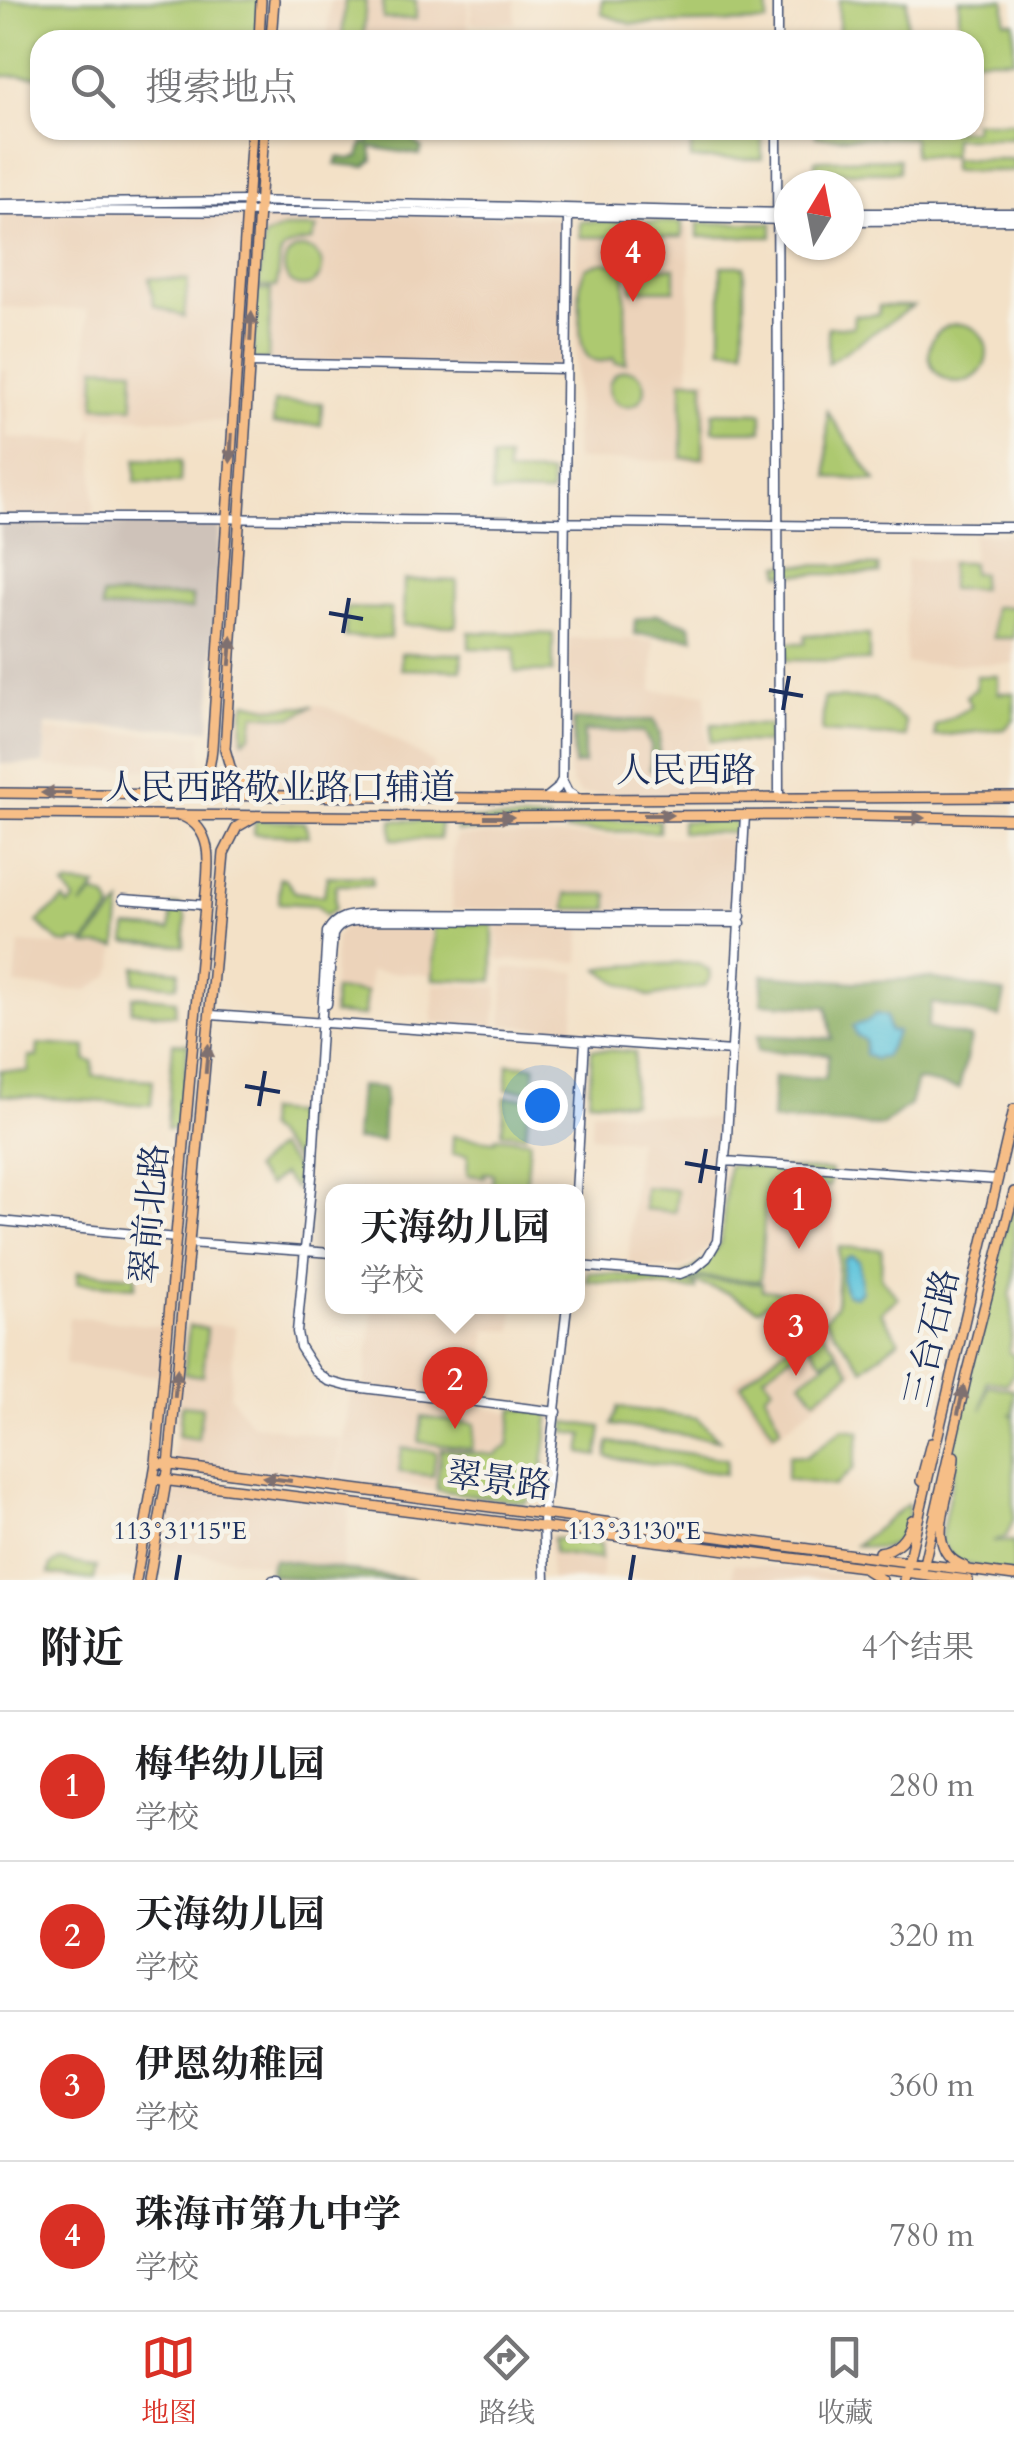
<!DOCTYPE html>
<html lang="zh">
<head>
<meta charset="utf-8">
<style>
  body { margin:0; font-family:Cardo,"Noto Serif SC",serif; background:#f6f6f6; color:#202124 }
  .compass { position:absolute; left:774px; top:170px; width:90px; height:90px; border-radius:50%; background:#fff; box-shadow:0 2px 8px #0004; rotate:10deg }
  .you { position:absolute; left:542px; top:1105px; width:35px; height:35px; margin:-25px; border:8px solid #fff; border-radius:50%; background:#1a73e8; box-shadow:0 0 0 15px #1a73e833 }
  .badge { display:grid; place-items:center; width:65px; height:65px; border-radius:50%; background:#d93025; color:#fff; font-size:32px; font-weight:700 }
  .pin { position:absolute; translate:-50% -82px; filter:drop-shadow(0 2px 5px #0008) }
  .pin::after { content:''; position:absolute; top:52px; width:35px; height:30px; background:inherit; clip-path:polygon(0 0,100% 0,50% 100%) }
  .popup { position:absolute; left:325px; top:1184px; width:260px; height:130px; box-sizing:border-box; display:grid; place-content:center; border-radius:20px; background:#fff; filter:drop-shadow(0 2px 8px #0005); font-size:32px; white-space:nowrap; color:#757577 }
  .popup b { font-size:38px; color:#202124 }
  .popup::after { content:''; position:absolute; left:50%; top:100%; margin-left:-20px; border:20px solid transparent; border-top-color:#fff }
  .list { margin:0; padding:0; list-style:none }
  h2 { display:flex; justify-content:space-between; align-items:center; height:130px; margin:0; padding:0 40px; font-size:42px }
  h2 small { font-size:32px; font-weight:400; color:#757577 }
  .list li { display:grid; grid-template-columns:65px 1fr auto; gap:30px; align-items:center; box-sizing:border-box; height:150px; padding:0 40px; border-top:2px solid #e0e0e0 }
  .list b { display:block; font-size:38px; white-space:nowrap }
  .list p { margin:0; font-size:32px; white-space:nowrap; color:#757577 }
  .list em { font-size:32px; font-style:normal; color:#757577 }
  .icon { flex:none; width:55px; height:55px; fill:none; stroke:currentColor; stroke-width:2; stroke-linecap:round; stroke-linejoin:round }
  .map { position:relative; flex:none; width:1014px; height:1580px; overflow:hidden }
  .search { position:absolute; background:#fff; box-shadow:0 2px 8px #0004; left:30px; right:30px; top:30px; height:110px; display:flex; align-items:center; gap:25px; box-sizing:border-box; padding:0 35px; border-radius:30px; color:#757577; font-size:38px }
  .sheet { height:730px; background:#fff }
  nav { display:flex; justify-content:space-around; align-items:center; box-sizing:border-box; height:140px; border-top:2px solid #e0e0e0; background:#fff; font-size:28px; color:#757577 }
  nav a { display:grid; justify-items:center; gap:5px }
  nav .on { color:#d93025 }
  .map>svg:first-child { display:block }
  .built { fill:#ecd3ba }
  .industrial { fill:#cec2b9 }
  .green { fill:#adc96f; stroke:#647c66; stroke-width:2.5 }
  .forest { fill:#8aad62; stroke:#526e60; stroke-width:2.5 }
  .water { fill:#5fc5dc; stroke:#3d7a9d; stroke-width:2.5 }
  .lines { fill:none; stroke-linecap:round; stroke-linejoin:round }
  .minor-casing { stroke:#3b4a6e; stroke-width:11 }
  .major-casing { stroke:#3b4a6e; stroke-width:12 }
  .minor { stroke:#fff; stroke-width:8 }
  .major { stroke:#f6be87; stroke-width:9 }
  .oneway { fill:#7e6f70 }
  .ticks { fill:none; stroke:#1b2f5e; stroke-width:4 }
  .labels { text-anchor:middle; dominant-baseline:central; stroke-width:9; stroke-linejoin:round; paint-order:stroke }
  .street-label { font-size:35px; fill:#1b2f5e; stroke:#f7f3e8 }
  .ticks-label { font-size:25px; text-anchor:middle; fill:#1b2f5e; stroke:#f7f3e8; stroke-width:9; stroke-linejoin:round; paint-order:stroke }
</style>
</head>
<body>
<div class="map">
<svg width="1014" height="1580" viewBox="0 0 1014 1580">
  <rect width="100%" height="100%" fill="#f7f3e8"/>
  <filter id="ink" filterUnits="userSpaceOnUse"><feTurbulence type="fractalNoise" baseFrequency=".01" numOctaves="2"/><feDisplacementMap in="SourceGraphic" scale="20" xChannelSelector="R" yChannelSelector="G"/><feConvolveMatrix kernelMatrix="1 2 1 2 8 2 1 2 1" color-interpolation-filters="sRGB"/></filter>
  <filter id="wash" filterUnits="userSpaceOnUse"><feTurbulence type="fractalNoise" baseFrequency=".0048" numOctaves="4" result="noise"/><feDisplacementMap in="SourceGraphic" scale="40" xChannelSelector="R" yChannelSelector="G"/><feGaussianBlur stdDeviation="2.25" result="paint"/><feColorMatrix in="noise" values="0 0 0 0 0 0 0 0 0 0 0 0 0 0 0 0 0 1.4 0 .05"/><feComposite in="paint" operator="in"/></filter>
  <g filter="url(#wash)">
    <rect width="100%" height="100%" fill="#f3e1c7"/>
    <path class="built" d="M330 0H468V32H426V40H327Z
      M471 0H515V23H471Z
      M0 211H246L232 422 92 416 88 400 87 310 0 307Z
      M259 211 568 218 566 368 250 363Z
      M577 226 690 227 689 377 709 378 708 461 575 460Z
      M0 370H6L7 438 89 441 94 425V517L0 518Z
      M973 534H1014V664H906V560L972 559Z
      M569 638 654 640 652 691 706 693 707 796 580 794 572 783 569 772Z
      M233 702 321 705 369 724 433 763V775L246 773 236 742Z
      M47 731 202 735 201 771 46 767Z
      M456 836 741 837 738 913 452 910V852Z
      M497 923 582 925 579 962 498 960Z
      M432 924V975L370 971 367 1017 331 1015 336 938 342 929 350 925Z
      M19 943 115 949 114 966 109 976 87 991 15 985Z
      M505 968 577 972 573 1030 502 1025Z
      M434 984 498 987 495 1027 432 1022Z
      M592 1110 722 1120 713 1240 697 1261 678 1269 628 1266 637 1140 591 1136Z
      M768 1210 835 1215 831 1305 818 1319 858 1370 771 1440 733 1382 818 1319 797 1294 761 1290Z
      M456 1307H513V1331L487 1329 478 1403 404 1398 511 1412 507 1446 494 1454 440 1448 434 1489 394 1484 393 1492 337 1484 351 1389 364 1390 373 1308 451 1315Z
      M69 1317 167 1327 162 1376 65 1365Z
      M187 1323 235 1326 230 1396 251 1424 341 1439 335 1484 173 1462Z
      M169 1482 350 1504 341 1577 157 1546Z
      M548 1534 605 1541 601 1580H551Z
      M734 1563 866 1578 868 1580H732Z"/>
    <path class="industrial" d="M0 523 220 524 210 729 46 725 44 764H0Z"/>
    <path class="green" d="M0 0H261L258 40H40V76H0Z
      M345 0H366L363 40H342Z
      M383 0H416V19H383Z
      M602 0H768L767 22 631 24 602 14Z
      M839 0H907V40H839Z
      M959 0H1005V21L1014 22V59H974V40H959Z
      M974 122H1014V138H953L952 156H914L913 138 816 137V130H974Z
      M691 135H762V159H691Z
      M899 159V172H815V160Z
      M952 159H1014V171H952Z
      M580 221 682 222V237H580Z
      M698 223H772V237H698Z
      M284 228H317L312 241C267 246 285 258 276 287H258L264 237Z
      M284 267a19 19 0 1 1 38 0a19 19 0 1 1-38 0Z
      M603 262 614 264 625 275 626 363H615L614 358C579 372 580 338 580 314 580 298 577 280 587 267Z
      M721 266H744V349L721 348Z
      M632 268H675V290H632Z
      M149 278 188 280 184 317 154 305Z
      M256 290H271L268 361 252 360Z
      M879 306H913L828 363V327H853L854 315H878Z
      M929 353a29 29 0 1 1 58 0a29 29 0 1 1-58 0Z
      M96 367 134 369 133 407 95 406Z
      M609 388a18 18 0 1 1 36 0a18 18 0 1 1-36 0Z
      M682 380H704L703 458H682Z
      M274 402 322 403 321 425 273 424Z
      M827 411 876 481 828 477Z
      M713 412 762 413V431H713Z
      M492 458H507V473L551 474V494L492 493Z
      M136 459 181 461 180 483 135 482Z
      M950 563H972V573H981V589H950Z
      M780 565 879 566V574H780Z
      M404 580 457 581 456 626 403 625Z
      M102 596H192V609H102Z
      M993 607H1014V638H993Z
      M346 608 391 609 390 638 345 637Z
      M469 632 553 634V672H515V649L469 648Z
      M805 635H869V661L786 660V643H805Z
      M401 653 462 654 461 670 401 669Z
      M976 676H998V693H1014V719L1005 729 935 736V726L971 707 966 696 976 689Z
      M824 698 874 699 905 721 906 737 822 732Z
      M247 702 271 708 313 706 293 717 255 714 251 735 243 740V711Z
      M712 724 769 725 768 743 711 741Z
      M456 819 549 820V831H456Z
      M566 819 659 820V832L566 831Z
      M255 820 304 822 309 836 254 834Z
      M392 820 440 821V839H392Z
      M681 821H736V833L681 832Z
      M327 876 372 877V885H336L335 909 326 915 317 905 279 903 280 878 285 879 295 892 324 896Z
      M70 884 97 886 81 906 94 893 107 898 112 909 86 942 72 941 71 944 60 943 37 922 64 900 69 906 75 901 64 886Z
      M566 894H608V909H566Z
      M121 904 117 947 85 945Z
      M172 906H181L186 919 184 946 126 942 127 927 170 930Z
      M434 923 493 924V981L433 979Z
      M697 963 709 970 710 978 705 986 650 997 617 982 599 969C610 964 678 964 697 963Z
      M135 967 179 971 177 986 134 982Z
      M334 990 366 992 364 1016 333 1014Z
      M133 996 176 1000 175 1015 131 1011Z
      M173 1043 188 1044 180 1129 167 1128Z
      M38 1044 86 1047V1060L93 1062V1076L153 1080 151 1105 0 1095V1070L28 1072 29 1057H37Z
      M592 1049 635 1052 632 1103 589 1100Z
      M508 1064 535 1066 533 1091 506 1089Z
      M505 1097 529 1098 526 1135 502 1133Z
      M267 1111 301 1114 298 1163 266 1128Z
      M453 1136 495 1141 496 1137 530 1140 526 1190 492 1187 493 1174 484 1173V1177L467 1175 468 1155 452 1154Z
      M277 1147 297 1169 295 1189 282 1174 268 1186 253 1169Z
      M728 1165 831 1171 829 1187 767 1183 760 1281 681 1276 710 1258 721 1242Z
      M645 1187 677 1190 675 1212 644 1209Z
      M1014 1193V1279L1010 1296C1014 1312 1013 1335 1009 1353L1014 1355V1374L1006 1384 987 1381 982 1410 988 1385 1014 1390V1414H1010L1014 1416V1518L1006 1537 992 1542 1014 1541V1575L956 1562 940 1541 954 1471V1434Z
      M839 1247 882 1249 881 1277 898 1298 881 1312 899 1340 863 1369 824 1319 836 1306Z
      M78 1272 136 1276 135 1287 77 1283Z
      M588 1272 680 1280 696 1285V1290L587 1281Z
      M680 1278 762 1283V1290L785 1292 758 1309 728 1293Z
      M816 1323 837 1351 823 1362 808 1343 764 1375 773 1387 765 1394 780 1424V1429L774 1433 741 1384Z
      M189 1326 207 1328 203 1376 184 1374Z
      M838 1354 851 1372 815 1399 801 1381Z
      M182 1405 202 1407 198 1439 178 1436Z
      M618 1407 697 1418 719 1440 612 1425Z
      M513 1408 550 1413 542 1474 526 1503 436 1490 441 1449 494 1455 508 1446Z
      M422 1417 475 1424 472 1449 419 1442Z
      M566 1422 602 1427 598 1456 581 1453 584 1435 565 1432Z
      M843 1429 860 1431 853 1469 834 1486 786 1479 789 1455 806 1457Z
      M609 1442 727 1459 725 1474 607 1457Z
      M402 1448 436 1452 433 1476 399 1472Z
      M908 1504C912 1521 901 1546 881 1548 873 1549 864 1546 856 1545Z
      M553 1538 601 1544 600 1559 554 1553Z
      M60 1560 97 1567 94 1580 49 1574 51 1565Z"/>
    <path class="forest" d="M370 130H384L392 138 400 137 405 131 422 149 419 155 371 147 373 160 365 167 335 164 338 157 349 159 359 157 363 142 369 144Z
      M657 614 690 625 694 638 634 634 635 620Z
      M573 720H654L660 734 658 770H650L651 746 643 732 584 731V764L574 765Z
      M763 975 855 982 931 978 1005 993 1000 1017 932 1003 927 1028 971 1038 959 1089 917 1080 910 1105 882 1126 772 1120 774 1077 825 1079 829 1054 757 1051 758 1035 832 1039 827 1007 761 1003Z
      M359 1086 385 1088 382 1141 355 1140Z
      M273 1559 415 1580H307L271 1575 269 1569Z"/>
    <path class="water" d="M876 1014 886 1016 889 1031 897 1032 884 1057 874 1059 865 1054V1040L856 1035 853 1026 869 1021Z
      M851 1256 859 1261 861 1291 856 1296 846 1294 842 1280 844 1260Z"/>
  </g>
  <g filter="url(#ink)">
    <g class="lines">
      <defs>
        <path id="minor" d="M777 0V40
          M777 130 779 798
          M0 204 247 201 789 213
          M0 211 368 212 789 220
          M849 213H1014
          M849 221 1014 220
          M249 363 566 369
          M0 518C338 516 676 526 1014 527
          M562 780 568 215
          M546 798 557 789 562 780 568 792 576 797
          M123 899 205 905
          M327 1004 333 935C341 917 364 921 382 920L741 923
          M211 1015 732 1051
          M725 1161 997 1180
          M576 1192 585 1041
          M0 1221 176 1238
          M189 1243 332 1253
          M578 1266 680 1274 695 1268 707 1258 717 1241 727 1137 745 815
          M557 1412 346 1386 328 1381 316 1372 300 1347 297 1332 312 1177 327 932C337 914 352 915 370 914L741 916
          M273 1580H278
          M545 1580 543 1515 567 1306"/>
        <path id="major" d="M259 40 261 0
          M271 40 274 0
          M189 791C208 784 210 767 212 748L252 130
          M255 792 233 777 225 749 264 130
          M0 793 580 799 1014 797
          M0 814 452 817 813 815 1014 819
          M954 1456C954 1493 919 1549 964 1566
          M156 1463 1014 1576
          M154 1479 968 1580
          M921 1481 931 1443
          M879 1552C896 1550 908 1537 912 1520
          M923 1568 967 1375 1014 1192
          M866 1570 882 1580
          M136 1580 156 1463 205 905C207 873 218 831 182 816
          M149 1580 169 1465 224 853 237 827 254 817
          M904 1580 1014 1109"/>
      </defs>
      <use href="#minor" class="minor-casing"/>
      <use href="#major" class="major-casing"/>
      <use href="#minor" class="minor"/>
      <use href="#major" class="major"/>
    </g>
    <defs><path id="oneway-solid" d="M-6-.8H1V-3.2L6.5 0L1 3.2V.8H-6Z" transform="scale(2.5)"/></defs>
    <g class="oneway">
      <use href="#oneway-solid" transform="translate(251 327) rotate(-87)"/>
      <use href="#oneway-solid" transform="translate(231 448) rotate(93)"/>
      <use href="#oneway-solid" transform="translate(231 651) rotate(-85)"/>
      <use href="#oneway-solid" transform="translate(56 793) rotate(-180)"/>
      <use href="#oneway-solid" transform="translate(658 815)"/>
      <use href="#oneway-solid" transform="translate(499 817)"/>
      <use href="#oneway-solid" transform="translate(910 818)"/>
      <use href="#oneway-solid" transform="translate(207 1059) rotate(-85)"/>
      <use href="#oneway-solid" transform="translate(176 1383) rotate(-85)"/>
      <use href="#oneway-solid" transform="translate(961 1400) rotate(-78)"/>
      <use href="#oneway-solid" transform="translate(277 1479) rotate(-172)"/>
    </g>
  </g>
  <path class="ticks" d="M329 613 363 619M343 633 349 598M769 690 803 696M783 710 789 676M245 1086 280 1092M259 1106 265 1071M685 1163 720 1169M700 1183 706 1149M176 1580 180 1555M630 1580 634 1555"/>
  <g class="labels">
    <g class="street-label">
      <text x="686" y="771">人民西路</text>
      <text x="280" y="788">人民西路敬业路口辅道</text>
      <text transform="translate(150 1214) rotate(-85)">翠前北路</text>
      <text transform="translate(932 1338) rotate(-77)">三台石路</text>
      <text transform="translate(499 1481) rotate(7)">翠景路</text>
    </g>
  </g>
  <g class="ticks-label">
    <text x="180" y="1539">113°31'15"E</text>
    <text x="634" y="1539">113°31'30"E</text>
  </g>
</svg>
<svg class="compass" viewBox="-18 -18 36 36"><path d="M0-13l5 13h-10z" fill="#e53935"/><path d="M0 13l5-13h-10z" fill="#757577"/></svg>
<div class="you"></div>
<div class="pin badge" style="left:799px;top:1249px">1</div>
<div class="pin badge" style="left:455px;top:1429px">2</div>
<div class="popup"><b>天海幼儿园</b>学校</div>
<div class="pin badge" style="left:796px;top:1376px">3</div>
<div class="pin badge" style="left:633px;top:302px">4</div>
<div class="search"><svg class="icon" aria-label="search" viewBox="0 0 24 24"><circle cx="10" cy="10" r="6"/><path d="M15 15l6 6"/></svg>搜索地点</div>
</div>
<section class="sheet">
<h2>附近<small>4个结果</small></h2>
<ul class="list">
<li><span class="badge">1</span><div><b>梅华幼儿园</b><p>学校</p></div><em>280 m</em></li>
<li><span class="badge">2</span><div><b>天海幼儿园</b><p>学校</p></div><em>320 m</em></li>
<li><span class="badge">3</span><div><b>伊恩幼稚园</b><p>学校</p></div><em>360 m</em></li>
<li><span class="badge">4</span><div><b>珠海市第九中学</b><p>学校</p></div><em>780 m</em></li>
</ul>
</section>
<nav>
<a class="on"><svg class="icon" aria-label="map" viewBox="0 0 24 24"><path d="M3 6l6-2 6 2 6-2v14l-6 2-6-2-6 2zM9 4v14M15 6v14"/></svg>地图</a>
<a><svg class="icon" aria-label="directions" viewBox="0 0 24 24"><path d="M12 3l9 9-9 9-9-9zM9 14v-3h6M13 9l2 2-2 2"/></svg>路线</a>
<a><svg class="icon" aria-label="saved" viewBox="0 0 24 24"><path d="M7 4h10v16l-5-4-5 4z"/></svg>收藏</a>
</nav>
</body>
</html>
